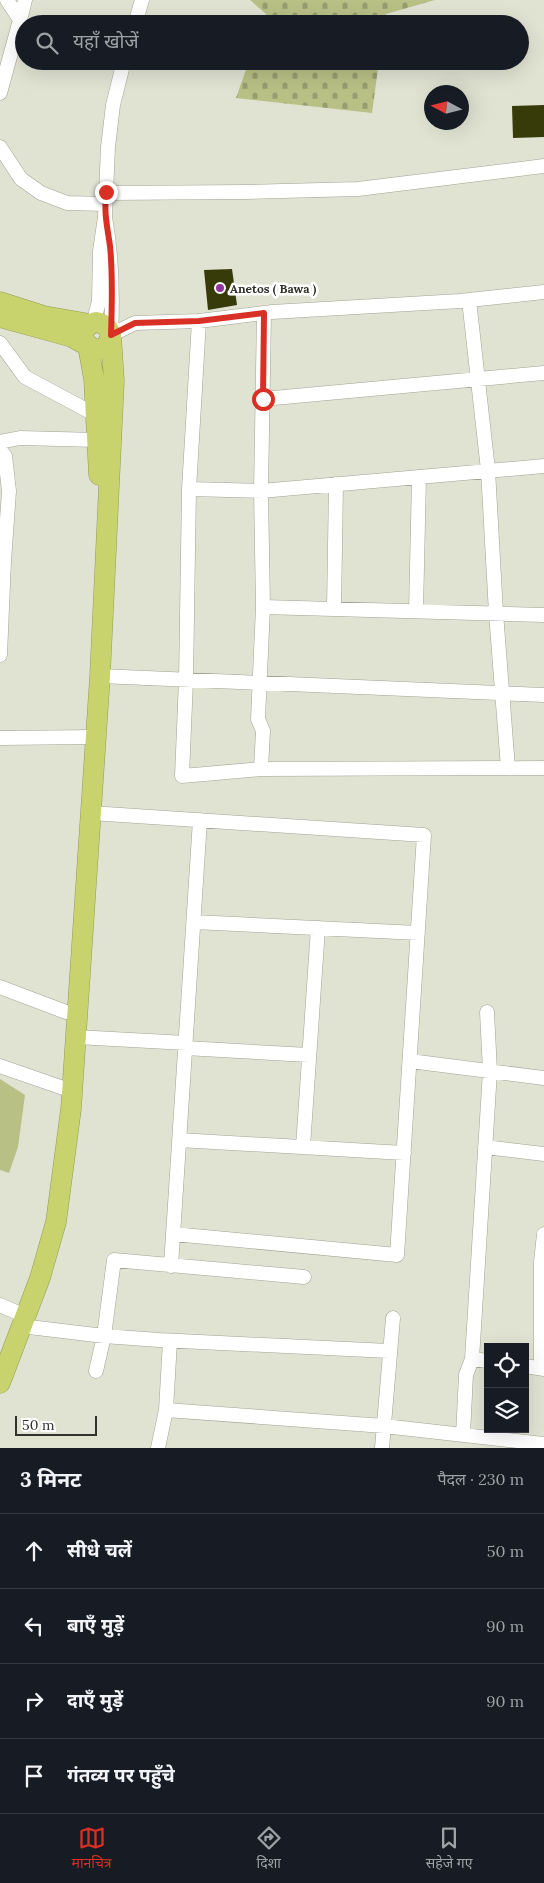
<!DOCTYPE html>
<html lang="hi">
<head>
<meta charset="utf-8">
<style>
  body { margin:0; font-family:Lora,"Noto Sans Devanagari",serif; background:#242831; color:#f1f3f6 }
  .controls { position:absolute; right:15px; bottom:15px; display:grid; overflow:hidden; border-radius:0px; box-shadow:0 5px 20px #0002 }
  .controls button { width:45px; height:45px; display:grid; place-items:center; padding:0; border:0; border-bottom:1px solid #363941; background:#171b24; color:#f1f3f6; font:25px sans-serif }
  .compass { position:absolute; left:424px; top:85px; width:45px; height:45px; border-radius:50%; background:#171b24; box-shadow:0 5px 20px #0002; rotate:277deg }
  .scale { position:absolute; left:15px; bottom:12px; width:82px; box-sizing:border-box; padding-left:5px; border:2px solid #31322c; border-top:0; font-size:14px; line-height:18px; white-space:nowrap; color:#31322c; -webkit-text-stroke:4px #fff; paint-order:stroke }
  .stop { position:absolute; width:15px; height:15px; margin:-11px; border:4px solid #d93025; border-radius:50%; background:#fff }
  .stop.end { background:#d93025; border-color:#fff; box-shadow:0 1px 5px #0008 }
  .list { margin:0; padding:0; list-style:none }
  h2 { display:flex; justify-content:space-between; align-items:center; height:65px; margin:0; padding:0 20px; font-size:21px }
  h2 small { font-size:16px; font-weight:400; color:#9ea1a6 }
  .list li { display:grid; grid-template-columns:32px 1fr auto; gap:15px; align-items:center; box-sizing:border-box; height:75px; padding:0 20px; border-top:1px solid #363941 }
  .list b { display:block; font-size:19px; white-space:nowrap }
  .list em { font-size:16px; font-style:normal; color:#9ea1a6 }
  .icon { flex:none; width:28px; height:28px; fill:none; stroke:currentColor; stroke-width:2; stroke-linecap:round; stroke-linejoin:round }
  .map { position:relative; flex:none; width:544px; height:1448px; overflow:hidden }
  .search { position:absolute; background:#171b24; box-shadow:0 5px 20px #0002; left:15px; right:15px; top:15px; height:55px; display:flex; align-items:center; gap:12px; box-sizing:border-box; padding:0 18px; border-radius:28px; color:#9ea1a6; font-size:19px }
  .sheet { height:365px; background:#171b24 }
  nav { display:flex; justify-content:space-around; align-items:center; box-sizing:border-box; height:70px; border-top:1px solid #363941; background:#171b24; font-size:14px; color:#9ea1a6 }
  nav a { display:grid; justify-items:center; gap:2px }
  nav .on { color:#d93025 }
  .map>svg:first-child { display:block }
  .cemetery { fill:url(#cemetery-stones) }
  .park { fill:#b8c086 }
  .building { fill:#373b09 }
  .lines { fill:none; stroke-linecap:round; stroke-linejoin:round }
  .minor-casing { stroke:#a1a393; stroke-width:15 }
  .highway-casing { stroke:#939b57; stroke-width:21 }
  .minor { stroke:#fff; stroke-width:14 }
  .highway { stroke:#c8d36e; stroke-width:20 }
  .route { stroke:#d93025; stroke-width:6 }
  .poi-dot { fill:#93339c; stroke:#fff; stroke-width:2 }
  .labels { text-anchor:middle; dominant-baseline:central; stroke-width:5; stroke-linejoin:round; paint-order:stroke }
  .poi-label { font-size:12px; font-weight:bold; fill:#31322c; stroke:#fff; text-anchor:start }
</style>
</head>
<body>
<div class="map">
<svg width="544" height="1448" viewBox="0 0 544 1448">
  <defs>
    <pattern id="cemetery-stones" width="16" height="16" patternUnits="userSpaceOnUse" patternTransform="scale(1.25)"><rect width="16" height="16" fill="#b8c086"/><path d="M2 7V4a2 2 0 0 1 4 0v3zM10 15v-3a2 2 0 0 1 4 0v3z" fill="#969d6e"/></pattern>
  </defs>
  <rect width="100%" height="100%" fill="#e0e3d2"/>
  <path class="cemetery" d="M250 0H435L386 14 384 24H263L266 14Z
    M249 61H379L372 113 236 98Z"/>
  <path class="park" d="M0 1079 25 1095 18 1147 9 1173 0 1170Z"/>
  <path class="building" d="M544 105V137L513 138 512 106Z
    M232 269 237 305 208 310 204 270Z"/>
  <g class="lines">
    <defs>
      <path id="minor" d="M20 20 25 0
        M135 24 142 0
        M0 93 20 20 7 0
        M0 147 21 179 41 193 67 203 105 204
        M106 193 246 192 358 189 544 166
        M105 217C112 256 113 295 111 335L135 323 199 321 272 312 460 301 544 292
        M469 300 488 470 496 613 508 768
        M199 321 189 489 186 680 182 776 261 769 544 768
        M90 324 95 317 99 301 100 251 105 217 108 147 113 105 124 61
        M0 343 25 377 96 415
        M263 399 544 373
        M0 442 20 438 97 440
        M0 450 5 456 9 491 4 561 0 655
        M189 489 261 491 544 466
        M263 607 544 615
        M334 609 336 484
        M416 611 419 477
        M100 676 544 695
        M0 738 96 737
        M261 769 263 731 258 719 263 607 261 491 264 313
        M91 813 424 835 397 1255 173 1234
        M194 922 418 933
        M0 987 66 1012
        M487 1012 490 1071 472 1359 488 1361
        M76 1037 186 1043
        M185 1048 309 1055
        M410 1061 544 1078
        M0 1066 72 1091
        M179 1140 404 1153
        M303 1147 318 928
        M485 1147 544 1154
        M171 1266 200 820
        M0 1305 25 1316
        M21 1326 104 1336 159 1340 389 1351
        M170 1341 166 1410 384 1426 544 1444
        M525 1366 544 1369
        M541 1368V1262L544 1234
        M96 1371 104 1336 114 1260 304 1277
        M463 1435 466 1375 472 1359
        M158 1448 166 1410
        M382 1448 393 1318"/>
      <path id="highway" d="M0 302 44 316 90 324
        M0 317 72 337 88 346 94 379 99 475
        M0 1383 40 1278 56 1222 71 1109 100 676 114 381 111 335C108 327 105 324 96 322 64 332 102 369 111 335"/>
    </defs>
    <use href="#minor" class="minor-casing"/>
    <use href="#highway" class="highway-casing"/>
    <use href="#minor" class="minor"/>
    <use href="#highway" class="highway"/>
  </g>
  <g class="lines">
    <path class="route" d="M106 192C104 214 107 225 110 246 113 275 112 306 111 335L135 323 199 321 264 313 263 399"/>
  </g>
  <circle class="poi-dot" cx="220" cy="288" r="5"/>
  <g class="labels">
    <g class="poi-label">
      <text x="230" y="288">Anetos ( Bawa )</text>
    </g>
  </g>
</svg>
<div class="controls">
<button><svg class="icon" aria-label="locate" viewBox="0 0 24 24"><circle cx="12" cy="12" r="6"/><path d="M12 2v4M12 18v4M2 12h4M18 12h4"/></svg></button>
<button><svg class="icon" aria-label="layers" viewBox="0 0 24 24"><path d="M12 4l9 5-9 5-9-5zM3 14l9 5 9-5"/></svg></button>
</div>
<svg class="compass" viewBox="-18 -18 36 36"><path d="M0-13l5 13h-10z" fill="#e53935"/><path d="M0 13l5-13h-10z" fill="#9ea1a6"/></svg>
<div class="scale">50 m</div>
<div class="stop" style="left:263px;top:399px"></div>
<div class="stop end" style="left:106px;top:192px"></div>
<div class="search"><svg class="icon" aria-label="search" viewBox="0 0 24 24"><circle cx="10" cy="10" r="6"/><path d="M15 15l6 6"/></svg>यहाँ खोजें</div>
</div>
<section class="sheet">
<h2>3 मिनट<small>पैदल · 230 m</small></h2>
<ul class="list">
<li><svg class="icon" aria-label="ahead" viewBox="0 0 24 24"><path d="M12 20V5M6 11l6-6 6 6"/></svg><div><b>सीधे चलें</b></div><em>50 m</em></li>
<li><svg class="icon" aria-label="left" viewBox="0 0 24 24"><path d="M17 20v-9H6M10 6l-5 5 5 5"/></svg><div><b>बाएँ मुड़ें</b></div><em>90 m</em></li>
<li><svg class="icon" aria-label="right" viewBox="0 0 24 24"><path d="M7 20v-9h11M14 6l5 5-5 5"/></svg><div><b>दाएँ मुड़ें</b></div><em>90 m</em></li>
<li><svg class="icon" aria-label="arrive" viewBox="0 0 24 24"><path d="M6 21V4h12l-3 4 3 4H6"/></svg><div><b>गंतव्य पर पहुँचे</b></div></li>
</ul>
</section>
<nav>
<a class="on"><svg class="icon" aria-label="map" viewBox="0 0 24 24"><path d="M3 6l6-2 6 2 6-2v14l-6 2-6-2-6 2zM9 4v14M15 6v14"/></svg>मानचित्र</a>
<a><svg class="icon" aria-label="directions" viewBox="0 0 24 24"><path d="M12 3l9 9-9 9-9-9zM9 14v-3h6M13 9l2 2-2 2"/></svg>दिशा</a>
<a><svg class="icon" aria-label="saved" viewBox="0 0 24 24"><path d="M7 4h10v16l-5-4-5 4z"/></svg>सहेजे गए</a>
</nav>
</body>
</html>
